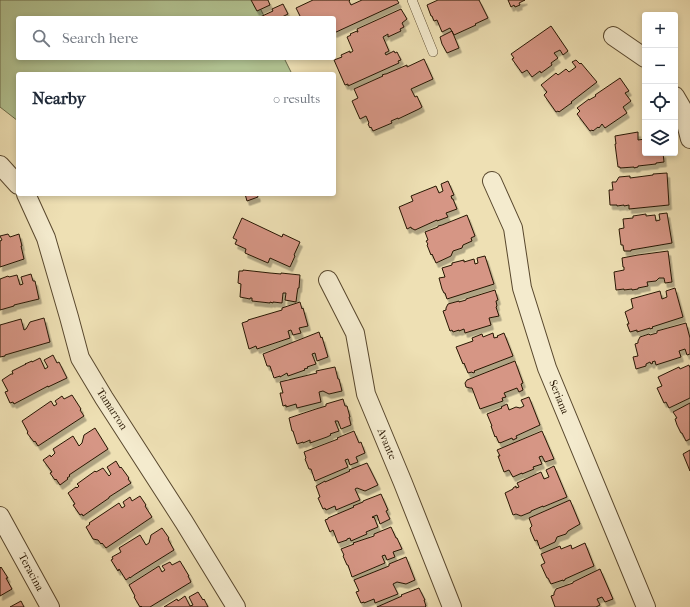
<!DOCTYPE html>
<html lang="en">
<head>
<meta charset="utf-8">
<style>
  body { margin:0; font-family:"IM FELL French Canon",serif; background:#f6f6f7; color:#1f2937 }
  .controls { position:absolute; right:12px; top:12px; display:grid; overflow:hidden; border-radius:4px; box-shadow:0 2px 6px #0003 }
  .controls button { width:36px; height:36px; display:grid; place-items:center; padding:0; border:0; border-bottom:1px solid #e0e1e3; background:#fff; color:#1f2937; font:20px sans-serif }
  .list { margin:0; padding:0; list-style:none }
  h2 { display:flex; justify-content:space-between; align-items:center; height:52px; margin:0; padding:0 16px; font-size:17px }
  h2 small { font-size:13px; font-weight:400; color:#747a83 }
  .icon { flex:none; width:22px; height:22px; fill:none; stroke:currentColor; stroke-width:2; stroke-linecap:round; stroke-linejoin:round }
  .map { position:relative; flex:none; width:690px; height:607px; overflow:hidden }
  .search { position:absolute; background:#fff; box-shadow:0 2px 6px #0003; left:16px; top:16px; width:320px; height:44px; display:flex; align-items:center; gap:10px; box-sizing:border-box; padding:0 14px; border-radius:4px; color:#747a83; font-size:15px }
  .panel { position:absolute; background:#fff; box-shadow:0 2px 6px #0003; left:16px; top:72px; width:320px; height:124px; border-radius:4px }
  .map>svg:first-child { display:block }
  .green { fill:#b2c392; stroke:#6c6c4a }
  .building { fill:#d69685; stroke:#271602; filter:url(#shadow) }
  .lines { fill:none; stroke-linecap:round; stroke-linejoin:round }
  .lane-casing { stroke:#59482e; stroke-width:10 }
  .street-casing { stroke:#59482e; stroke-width:20 }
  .lane { stroke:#f4ebce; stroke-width:9 }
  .street { stroke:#f4ebce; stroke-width:18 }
  .labels { text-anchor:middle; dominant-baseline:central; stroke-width:3.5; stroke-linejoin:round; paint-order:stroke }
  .street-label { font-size:11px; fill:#271602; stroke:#f4ebce }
</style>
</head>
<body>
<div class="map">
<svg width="690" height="607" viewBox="0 0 690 607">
  <defs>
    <filter id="shadow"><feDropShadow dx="2.5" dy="4.5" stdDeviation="0" flood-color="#0004"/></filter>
  </defs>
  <rect width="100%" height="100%" fill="#eee0b4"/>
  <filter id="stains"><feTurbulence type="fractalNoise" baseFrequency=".005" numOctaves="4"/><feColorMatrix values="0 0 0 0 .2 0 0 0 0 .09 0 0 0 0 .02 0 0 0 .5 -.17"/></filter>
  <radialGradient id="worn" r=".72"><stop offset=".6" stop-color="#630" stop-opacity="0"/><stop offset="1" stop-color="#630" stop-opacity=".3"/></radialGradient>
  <path class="green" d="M0 0H256L265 18H18V58H284L292 74H18V121L0 107Z"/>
  <path class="building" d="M251 0H268L270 5 257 11Z
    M313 0H350L349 1 351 5 362 0H397L399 3 334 33V18H301L296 8Z
    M438 0H479L488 18 475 24 476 25 454 35 450 28 442 32 437 20 434 21 432 16H431L427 5Z
    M508 0H525L519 3 520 5 515 7 514 5 511 7Z
    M283 4 288 14 280 18H261L260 17 273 11 272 9Z
    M401 9 407 19 402 23 404 27 400 29 401 31 388 37V34L383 37 389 51 385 53 386 55 394 51 395 53 397 52 401 60 398 61 399 63 348 86V84L345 85 334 60 342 57 341 55 350 51V53L353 51 347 37 351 35 350 34 357 31V32H358L357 29Z
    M551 26 568 51 563 55 560 50 554 53 558 58 551 63 552 65 541 73 540 71 532 77 527 70 522 73 512 59 514 58 511 54Z
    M452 31 459 48 447 53 442 44 440 37Z
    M424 59 433 79 411 89 415 97 417 96 422 107 419 109 398 119V118L391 121 392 123 373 131 371 127 370 128 368 124 369 123 366 116 360 119 352 101 358 98 354 89 383 76 382 75 385 74H386L407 65V67Z
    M576 60 580 64 581 63 597 82 571 102 572 103 570 104 559 112 558 111 556 112 544 95 547 92 541 85 556 73 558 75 566 69 569 72 576 67 572 62Z
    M620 78 629 91 625 93 631 101 623 107 627 113 605 128 602 124 599 128 598 127 593 131 592 130 590 131 577 114 580 111 577 108 589 99V100L596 96 595 95Z
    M638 132V140L645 139V153H663L664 162 656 163V164L638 166V167L634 168V167L620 168V167H618L615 144H616L615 136Z
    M667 173 669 205 629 209V205L624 206V205L617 206V205H610L609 190H613L612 182H616L619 177 630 176V178L653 175V174Z
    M448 181 454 195 451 196 452 199H453L457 209 446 213 448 217 437 221V220L415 230 411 228V227L407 229 399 207 413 201 411 196 436 186 439 193 443 191 441 184Z
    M245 194H257L258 197 247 201Z
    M667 213 672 243 631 250V251H624L623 245H621L619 229 624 228 623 219 633 218V216L646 214V216L655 215 656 221 660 220 659 214Z
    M467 215 475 236 471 238 472 241 463 245 462 248 453 251 451 256 436 263 432 254 431 255 427 245 428 244 426 241 428 240 425 232 438 227V226L442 225Z
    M242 218 282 237 283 234 300 242 294 255 295 256 290 267 270 258 268 263 245 253 246 249 235 244 237 240 233 238Z
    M8 234 10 237 19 234 22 246H21L24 259 0 267V241L2 240 0 236Z
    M668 251 672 282 665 283 664 278H659L656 281 647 282 648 286 638 288V289L632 290V289L624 290V289L616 290 614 272 624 270V267H623L622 258 638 255Z
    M485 256 494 284 447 299 445 293H444L442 289 439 278 445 277 442 268 452 265V263L464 260V262L474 259 475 264 478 263 477 258Z
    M243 270 270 273 281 274V273L300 275 299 288H298L297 294 296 302 285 300 286 293H283L282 303 273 302V303L270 302V303L252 301V298H250V299L240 297 241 284 238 283 239 271H243Z
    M31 274 33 281H35L39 299 14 305V306L0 310V279L8 276 9 277 17 275 20 285 23 284 21 277Z
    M675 288 683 317 652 327 653 328 650 329V328L637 332V330L630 332 627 324H629L625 312 633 308 631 299 660 291 662 299 667 297 666 291Z
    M495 290 498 300 496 301 497 306 496 307 499 316 489 318 491 325 465 333 464 329 459 331V330L453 332 452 330 450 331 443 311 446 310V308L448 304 459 301V302L466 300V299Z
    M300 302 302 309 303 308 308 326 299 328 301 333 293 335 291 330 288 331 290 338 257 349 256 346 249 349 242 323 248 321V320L282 310V308Z
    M44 318 50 342 5 355V356L0 357V325L21 319 24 330 26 329 30 322Z
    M686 323 690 338V354L687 355 685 349 679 351 681 357 656 365 655 361 652 362 653 363 651 364 650 362 646 364V366L636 369 633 357 638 356 635 344 638 343V341L640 337 649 334 650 335 657 333V331Z
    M319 332 321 338 322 337 328 357 317 361 315 353 312 354 316 364 307 367 308 368 304 369 305 370 288 376 287 373 280 377V376L274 378 270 366H267L263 354Z
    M493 333 494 338 498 337 497 336 504 333 513 356 474 371 475 372 473 373 472 372 468 373 464 363 463 364 456 347 473 341 472 338 482 334 483 337Z
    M53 355 57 363 59 362 67 378 48 387V386L14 404 13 402 10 403 5 392 8 391 2 380 11 374H13L12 371 26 364H25L32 361V362L40 358 45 369 48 367 44 360Z
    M515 361 523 383 521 384 523 390 519 392 517 388 504 393 506 397 502 398 503 401 480 409 472 388H470L466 387 465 383 467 380Z
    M689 365 690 368V398L669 408 666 402 664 403 657 388 662 386 658 377 679 367 680 369Z
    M335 367 338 379H339L342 391 329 394 323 391 319 392 321 402 297 408 296 404 286 407V405L283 406 280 393H283L280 382 317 373 316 371Z
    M72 395 81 409 80 410 84 416 38 446 35 441 34 442 27 433 28 432 22 421 51 401 54 406 57 404 55 401 62 396 64 399Z
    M529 397 540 425 516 436 517 438 513 440 512 438 500 443V442L499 443 496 436 495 437 491 426H492L487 414 502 408 501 407 507 404 509 410 516 407 520 408 524 406 521 400Z
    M343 399 345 406H347L350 417H349L351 425 341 429 338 421H335L339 431 330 434 331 435 327 437 310 443V440L303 443V442L297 444 293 431H292L289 418 316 409 326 406V404Z
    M690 403V439L686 441 682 433H681L677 425 675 419 677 418 673 412Z
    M95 428 108 449 69 475 70 476 67 478 68 479 60 485 56 479 55 480 50 473 52 472 43 460 50 455 51 457 55 453 53 449 73 436 79 446 82 443 84 435Z
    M354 431 359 443 361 442 365 453 356 457 358 462 350 465 348 459 345 460 348 467 315 481 311 469H309L305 459 306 458 304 452 338 439 337 438Z
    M542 431 554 459 545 462 542 456 539 457 542 464 533 467 534 469 522 474V473L513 477 509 470 504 472 498 456H500L497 450Z
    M690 450V471L683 454Z
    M116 461 120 468 121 467 129 478 128 479 131 483 109 497V498L83 516 82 514 80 515 73 505 75 504 68 493 76 487 77 488 79 486 77 484 95 471 96 472 103 468 109 476 111 474 107 467Z
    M367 463 378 485 365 491 357 488 355 489 360 500 336 510 335 506 326 510 325 508 323 509 318 498 320 497 316 486 325 481V482L350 471 349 470Z
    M554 466 567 497 543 507V506L531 511V512L521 516 516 514 513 515 505 493 513 489V488L516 486V488L519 487 517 483 541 472 544 479 549 477 546 470Z
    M381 494 388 510 386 511 390 519 380 524 377 515 372 517 373 518 374 517 378 527 366 532 367 534 351 541 350 538 347 539V540L338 543 333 530 330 532 325 520 328 519V518L354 507 353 506 363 502V501Z
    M140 496 146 505 145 506 152 517 106 548 102 543 101 544 98 540 93 539 86 527 90 524 89 523 119 503 122 508 125 506 123 502 130 497 132 501Z
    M570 500 580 524 568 531 566 534 557 537 555 542 540 549 537 540 535 541 531 532 530 528 532 526 529 518Z
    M391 527 396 538H397L402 549 393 552 395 557 387 560 385 555 382 556 385 563 352 577 348 565H347L343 556 344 555 341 549 354 544 353 543 374 536V534Z
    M162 528 169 538 168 539 174 550 134 575 130 578V577L126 580 119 569 118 571 111 560 113 559 112 557 121 552 119 548 140 535 146 545 149 543 151 535Z
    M585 543 594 566 565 579V580L563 581V580L551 584 548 578H547L541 565 545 563 541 554 560 546 561 549 571 545 572 549Z
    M406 557 415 580 406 584 397 582 393 584 398 594 375 603 374 599 364 603V602L361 603 356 592 359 591 354 580 389 566V564Z
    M180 561 189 576H188L191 582 150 607H142L141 606 140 607 134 597 135 596 129 585 159 566 162 572 165 570 162 566 170 562 172 565Z
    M1 567 8 578H6L12 589 0 596V568Z
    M600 569 613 599 605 602 602 597 597 599 600 605 596 607H555L551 596 554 595V593L556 589 573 583V582Z
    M419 588 425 600H424L426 606H425L426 607H377L402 596 401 595Z
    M198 592 203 600 204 599 208 607H164L177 599 178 601 185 596 190 606 193 605 189 597Z
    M21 601 24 607H10Z"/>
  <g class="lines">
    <defs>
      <path id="lane" d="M412 0 433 52"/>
      <path id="street" d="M613 36 645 58
        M675 96 682 108 690 139
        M0 165 18 185
        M492 181 513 228 522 288 547 368 646 607
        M26 194 46 238 69 317 80 358 104 398 184 522 236 607
        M328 280 355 333 366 394 403 483 452 607
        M0 516 50 607"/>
    </defs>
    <use href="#lane" class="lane-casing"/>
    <use href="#street" class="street-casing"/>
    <use href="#lane" class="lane"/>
    <use href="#street" class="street"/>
  </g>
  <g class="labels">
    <g class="street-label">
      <text transform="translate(559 397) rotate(68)">Seriana</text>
      <text transform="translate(112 409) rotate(57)">Tamarron</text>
      <text transform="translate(387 444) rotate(67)">Avante</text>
      <text transform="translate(31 572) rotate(62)">Teracina</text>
    </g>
  </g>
  <rect width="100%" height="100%" filter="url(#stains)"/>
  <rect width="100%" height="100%" fill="url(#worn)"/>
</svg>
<div class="controls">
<button>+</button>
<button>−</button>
<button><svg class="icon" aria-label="locate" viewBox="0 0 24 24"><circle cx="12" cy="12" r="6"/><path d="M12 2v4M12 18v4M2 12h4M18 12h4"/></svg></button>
<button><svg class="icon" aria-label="layers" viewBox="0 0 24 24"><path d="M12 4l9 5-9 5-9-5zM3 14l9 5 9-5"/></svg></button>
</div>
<div class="search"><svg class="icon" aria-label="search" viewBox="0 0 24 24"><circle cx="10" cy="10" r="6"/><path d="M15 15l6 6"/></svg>Search here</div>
<section class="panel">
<h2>Nearby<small>0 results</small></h2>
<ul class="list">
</ul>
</section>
</div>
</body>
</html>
